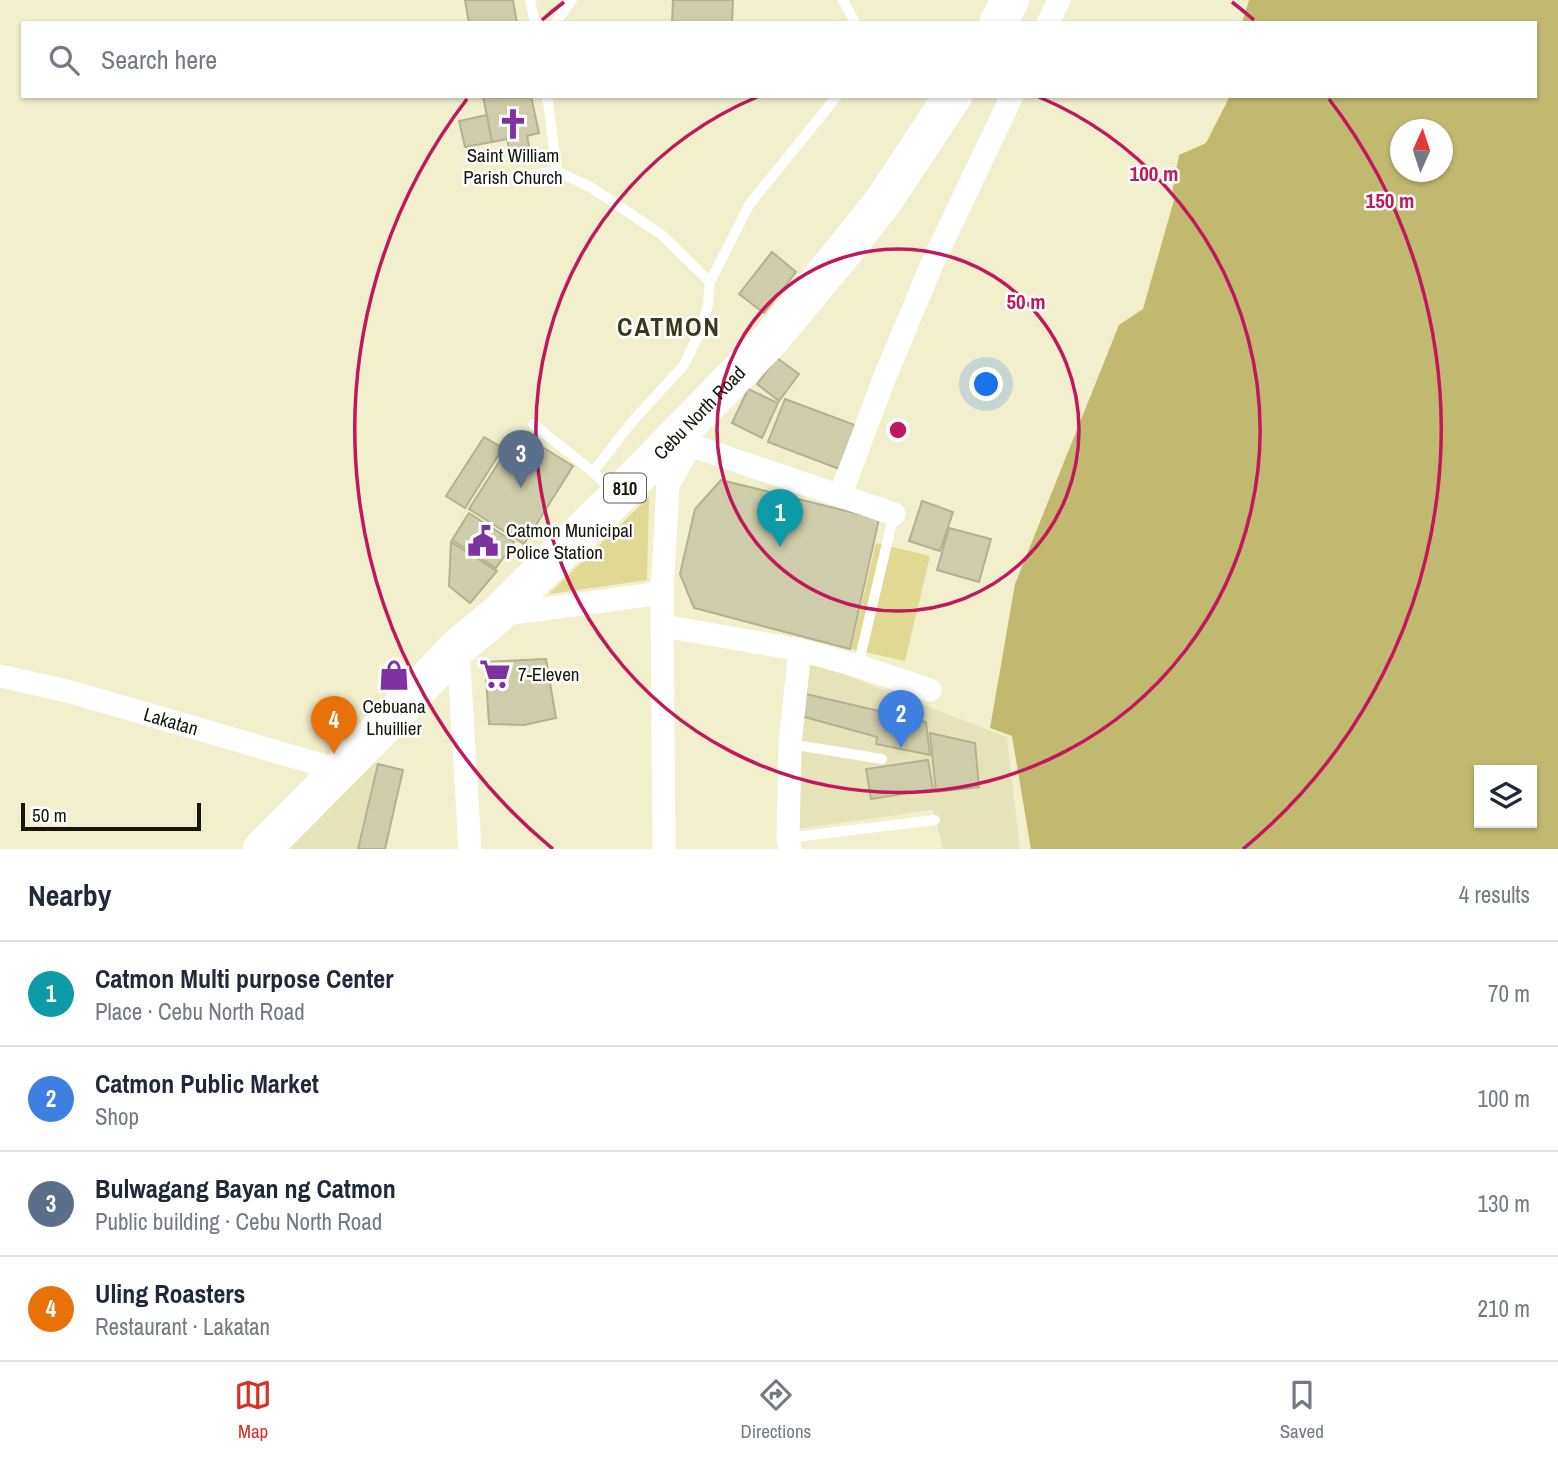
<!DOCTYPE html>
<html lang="en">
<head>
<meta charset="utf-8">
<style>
  body { margin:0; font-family:"Archivo Narrow",sans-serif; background:#f6f6f7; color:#1f2937 }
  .controls { position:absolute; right:21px; bottom:21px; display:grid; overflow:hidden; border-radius:0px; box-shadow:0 2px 5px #0004 }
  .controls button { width:63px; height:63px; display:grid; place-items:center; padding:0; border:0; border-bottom:2px solid #e0e1e3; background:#fff; color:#1f2937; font:35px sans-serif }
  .compass { position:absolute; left:1390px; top:119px; width:63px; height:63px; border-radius:50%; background:#fff; box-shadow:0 2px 5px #0004; rotate:3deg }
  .scale { position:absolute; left:21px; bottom:18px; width:180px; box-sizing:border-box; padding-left:7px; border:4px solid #17160a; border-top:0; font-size:19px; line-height:24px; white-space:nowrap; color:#17160a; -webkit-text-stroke:5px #fff; paint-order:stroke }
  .you { position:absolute; left:987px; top:385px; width:24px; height:24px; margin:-18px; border:5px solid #fff; border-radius:50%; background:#1a73e8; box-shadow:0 0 0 10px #1a73e833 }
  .badge { display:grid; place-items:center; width:46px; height:46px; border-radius:50%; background:#d93025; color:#fff; font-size:23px; font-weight:700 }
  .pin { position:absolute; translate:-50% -58px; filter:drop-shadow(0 2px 4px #0008) }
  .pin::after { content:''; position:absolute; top:37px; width:24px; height:21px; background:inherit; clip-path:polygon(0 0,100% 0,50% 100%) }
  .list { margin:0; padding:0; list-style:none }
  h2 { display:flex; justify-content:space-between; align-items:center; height:91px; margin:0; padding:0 28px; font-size:30px }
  h2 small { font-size:23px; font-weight:400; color:#747a83 }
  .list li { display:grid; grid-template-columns:46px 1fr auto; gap:21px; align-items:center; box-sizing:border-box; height:105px; padding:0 28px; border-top:2px solid #e0e1e3 }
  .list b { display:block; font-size:26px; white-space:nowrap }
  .list p { margin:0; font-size:23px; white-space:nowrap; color:#747a83 }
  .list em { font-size:23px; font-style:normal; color:#747a83 }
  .icon { flex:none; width:38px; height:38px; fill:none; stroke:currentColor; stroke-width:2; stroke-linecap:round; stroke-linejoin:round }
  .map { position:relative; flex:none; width:1558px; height:849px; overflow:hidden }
  .search { position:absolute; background:#fff; box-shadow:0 2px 5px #0004; left:21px; right:21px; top:21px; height:77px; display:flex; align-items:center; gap:18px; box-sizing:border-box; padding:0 24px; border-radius:0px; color:#747a83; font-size:26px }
  .sheet { height:511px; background:#fff }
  nav { display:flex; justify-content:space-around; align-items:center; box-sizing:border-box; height:98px; border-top:2px solid #e0e1e3; background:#fff; font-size:19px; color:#747a83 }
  nav a { display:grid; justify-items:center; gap:4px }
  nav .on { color:#d93025 }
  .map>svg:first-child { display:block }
  .built { fill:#e7e3b9 }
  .green { fill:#e0d993 }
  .water { fill:#c0b96f; fill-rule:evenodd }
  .building { fill:#cfccab; stroke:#b4b191; stroke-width:2 }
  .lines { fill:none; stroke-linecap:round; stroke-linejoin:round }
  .lane { stroke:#fff; stroke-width:10 }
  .street { stroke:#fff; stroke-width:23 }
  .highway { stroke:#fff; stroke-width:38 }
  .ring { fill:none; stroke:#c2185b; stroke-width:3.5 }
  .labels { text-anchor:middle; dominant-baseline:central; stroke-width:5; stroke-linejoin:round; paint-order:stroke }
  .shield { fill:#fff; stroke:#5d5c54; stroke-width:2 }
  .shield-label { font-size:18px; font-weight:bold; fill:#17160a }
  .poi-label { font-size:19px; fill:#17160a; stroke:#fff }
  .street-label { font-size:19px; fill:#17160a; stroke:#fff }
  .district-label { font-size:26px; font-weight:bold; letter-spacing:2px; fill:#3a371a; stroke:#fff }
  .centre { fill:#c2185b; stroke:#fff; stroke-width:3.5 }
  .ring-label { font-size:21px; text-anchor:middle; font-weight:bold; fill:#c2185b; stroke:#fff; stroke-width:5; stroke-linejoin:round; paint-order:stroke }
</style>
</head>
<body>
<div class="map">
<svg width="1558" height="849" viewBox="0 0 1558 849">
  <rect width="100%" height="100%" fill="#f2efcd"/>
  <path class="built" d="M803 659 1007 737 1020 849H943L933 810 796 829Z
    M370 762 403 769 386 849H278Z"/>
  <path class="green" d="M649 497 647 580 549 594Z
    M876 543 930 556 905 661 851 649Z"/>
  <path class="water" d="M1249 0H1558V849H1031L1012 736 990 728 1015 584 1119 325 1143 309 1174 200 1172 193 1179 155 1206 143 1230 96H1535V23H1242ZM1400 130H1442V172H1400ZM1479 770H1532V823H1479Z"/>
  <path class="building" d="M465 0H513L517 23H469Z
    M673 0H733L732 23H672Z
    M483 96H531L539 133 527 136 531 155 511 159 507 139 492 142Z
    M487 115 492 142 465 147 459 121Z
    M772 252 796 272 764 313 739 294Z
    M777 358 799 374 779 401 757 384Z
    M748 389 778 403 762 438 732 423Z
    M785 399 855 425 839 469 768 442Z
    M518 432 573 466 524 544 469 509Z
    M484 437 503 448 465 508 446 496Z
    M721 480 879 519 850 649 694 608 680 574 695 509Z
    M922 501 953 512 940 551 909 541Z
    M469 513 514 542 496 568 452 540Z
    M949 528 991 539 979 582 937 570Z
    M451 542 497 571 470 603 449 586Z
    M546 659 556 718 524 725 489 724 485 662Z
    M806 694 926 722 930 755 876 744 877 737 801 716Z
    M930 733 975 743 979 787 936 792Z
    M928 760 933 789 871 799 866 769Z
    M378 764 403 770 385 849H358Z"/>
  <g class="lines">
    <path class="lane" d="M530 0 535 23
      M843 0 855 23
      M555 23 572 0
      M547 96 557 171
      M517 177 557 171 592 188 662 235 710 282
      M533 424 593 472 613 491
      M593 472 631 423 684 365 701 329 708 305 710 282 749 205 837 96
      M858 666 894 514
      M790 744 882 759
      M788 838 935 820"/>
    <g class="street">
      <path d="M1048 23 1059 0"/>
      <path d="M678 441 894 514"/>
      <path d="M840 496 884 379 932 264 1012 96"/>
      <path d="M499 615 662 593"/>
      <path d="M663 626 800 650 858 666 930 690"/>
      <path d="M458 647 470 849"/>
      <path id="s1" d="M0 676 71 692 339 770"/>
      <path d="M664 849 662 593 668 485 691 445"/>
      <path d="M790 849 788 838 790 744 800 650"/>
    </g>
    <g class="highway">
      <path d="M998 23 1010 0"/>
      <path id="s2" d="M262 849 372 738 458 647 497 615 618 496 770 340 843 252 882 203 953 96"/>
    </g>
  </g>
  <g class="ring">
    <circle cx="898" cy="430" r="181"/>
    <path d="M1039 97A362 362 0 1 1 757 97"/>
    <path d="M553 849A543 543 0 0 1 467 99M542 20A543 543 0 0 1 564 2M1232 2A543 543 0 0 1 1254 20M1329 99A543 543 0 0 1 1243 849"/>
  </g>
  <defs>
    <symbol id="church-bare" viewBox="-9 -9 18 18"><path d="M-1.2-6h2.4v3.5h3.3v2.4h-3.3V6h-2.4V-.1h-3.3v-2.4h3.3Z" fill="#7f31a2" stroke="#fff" stroke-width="2.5" paint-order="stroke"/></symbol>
    <symbol id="civic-bare" viewBox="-9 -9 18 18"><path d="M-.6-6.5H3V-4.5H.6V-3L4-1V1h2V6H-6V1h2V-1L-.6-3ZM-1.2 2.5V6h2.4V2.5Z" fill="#7f31a2" stroke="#fff" stroke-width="2.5" paint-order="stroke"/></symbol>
    <symbol id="supermarket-bare" viewBox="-9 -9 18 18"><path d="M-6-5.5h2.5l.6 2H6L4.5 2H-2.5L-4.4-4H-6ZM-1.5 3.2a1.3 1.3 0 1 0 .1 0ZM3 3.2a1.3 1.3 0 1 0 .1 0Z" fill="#7f31a2" stroke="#fff" stroke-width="2.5" paint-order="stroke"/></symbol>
    <symbol id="shop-bare" viewBox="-9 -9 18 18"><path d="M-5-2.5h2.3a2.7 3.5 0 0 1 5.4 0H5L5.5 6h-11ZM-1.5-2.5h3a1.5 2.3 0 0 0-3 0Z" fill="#7f31a2" stroke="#fff" stroke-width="2.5" paint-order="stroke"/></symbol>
  </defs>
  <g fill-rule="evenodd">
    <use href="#church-bare" x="491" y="102" width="44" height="44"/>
    <use href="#civic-bare" x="461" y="519" width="44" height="44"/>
    <use href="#supermarket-bare" x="473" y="652" width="44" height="44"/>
    <use href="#shop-bare" x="372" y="653" width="44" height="44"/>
  </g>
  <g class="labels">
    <rect class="shield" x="604" y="473.5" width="42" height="29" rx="5"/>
    <g class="shield-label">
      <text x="625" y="488">810</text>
    </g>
    <g class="poi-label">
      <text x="513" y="155">Saint William<tspan x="513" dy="22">Parish Church</tspan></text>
      <text x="506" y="530" text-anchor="start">Catmon Municipal<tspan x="506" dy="22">Police Station</tspan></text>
      <text x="518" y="674" text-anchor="start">7-Eleven</text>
      <text x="394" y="706">Cebuana<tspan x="394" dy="22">Lhuillier</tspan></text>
    </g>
    <g class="street-label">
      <text stroke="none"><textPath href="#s2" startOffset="618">Cebu North Road</textPath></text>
      <text stroke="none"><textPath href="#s1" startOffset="177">Lakatan</textPath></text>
    </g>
    <g class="district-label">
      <text x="669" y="326">CATMON</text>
    </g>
  </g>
  <circle cx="898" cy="430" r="10" class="centre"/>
  <g class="ring-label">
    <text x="1154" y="181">100 m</text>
    <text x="1390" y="208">150 m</text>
    <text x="1026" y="309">50 m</text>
  </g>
</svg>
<div class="controls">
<button><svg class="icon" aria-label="layers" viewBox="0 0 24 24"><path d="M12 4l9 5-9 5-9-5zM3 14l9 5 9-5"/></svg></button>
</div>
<svg class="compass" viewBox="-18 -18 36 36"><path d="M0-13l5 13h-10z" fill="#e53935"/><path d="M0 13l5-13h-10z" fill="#747a83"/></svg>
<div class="scale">50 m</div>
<div class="you"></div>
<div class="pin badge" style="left:780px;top:547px;background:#0f9aa8">1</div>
<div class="pin badge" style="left:901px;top:748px;background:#3f7fe0">2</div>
<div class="pin badge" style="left:521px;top:488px;background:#5c6f8a">3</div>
<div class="pin badge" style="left:334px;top:754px;background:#e8710a">4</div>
<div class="search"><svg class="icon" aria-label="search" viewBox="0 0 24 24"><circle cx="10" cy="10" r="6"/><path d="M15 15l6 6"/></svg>Search here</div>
</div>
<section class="sheet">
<h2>Nearby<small>4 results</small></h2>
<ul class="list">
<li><span class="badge" style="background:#0f9aa8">1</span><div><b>Catmon Multi purpose Center</b><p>Place · Cebu North Road</p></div><em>70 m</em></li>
<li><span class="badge" style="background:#3f7fe0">2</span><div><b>Catmon Public Market</b><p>Shop</p></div><em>100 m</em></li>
<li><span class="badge" style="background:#5c6f8a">3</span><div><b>Bulwagang Bayan ng Catmon</b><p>Public building · Cebu North Road</p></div><em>130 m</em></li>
<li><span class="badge" style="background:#e8710a">4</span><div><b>Uling Roasters</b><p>Restaurant · Lakatan</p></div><em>210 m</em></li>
</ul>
</section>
<nav>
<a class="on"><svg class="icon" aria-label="map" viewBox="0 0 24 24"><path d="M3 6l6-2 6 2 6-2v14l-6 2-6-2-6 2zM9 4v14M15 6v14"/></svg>Map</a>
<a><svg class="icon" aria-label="directions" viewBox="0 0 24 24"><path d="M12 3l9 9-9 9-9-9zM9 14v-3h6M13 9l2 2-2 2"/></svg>Directions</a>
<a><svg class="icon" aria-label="saved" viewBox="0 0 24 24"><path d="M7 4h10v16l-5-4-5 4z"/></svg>Saved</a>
</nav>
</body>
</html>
